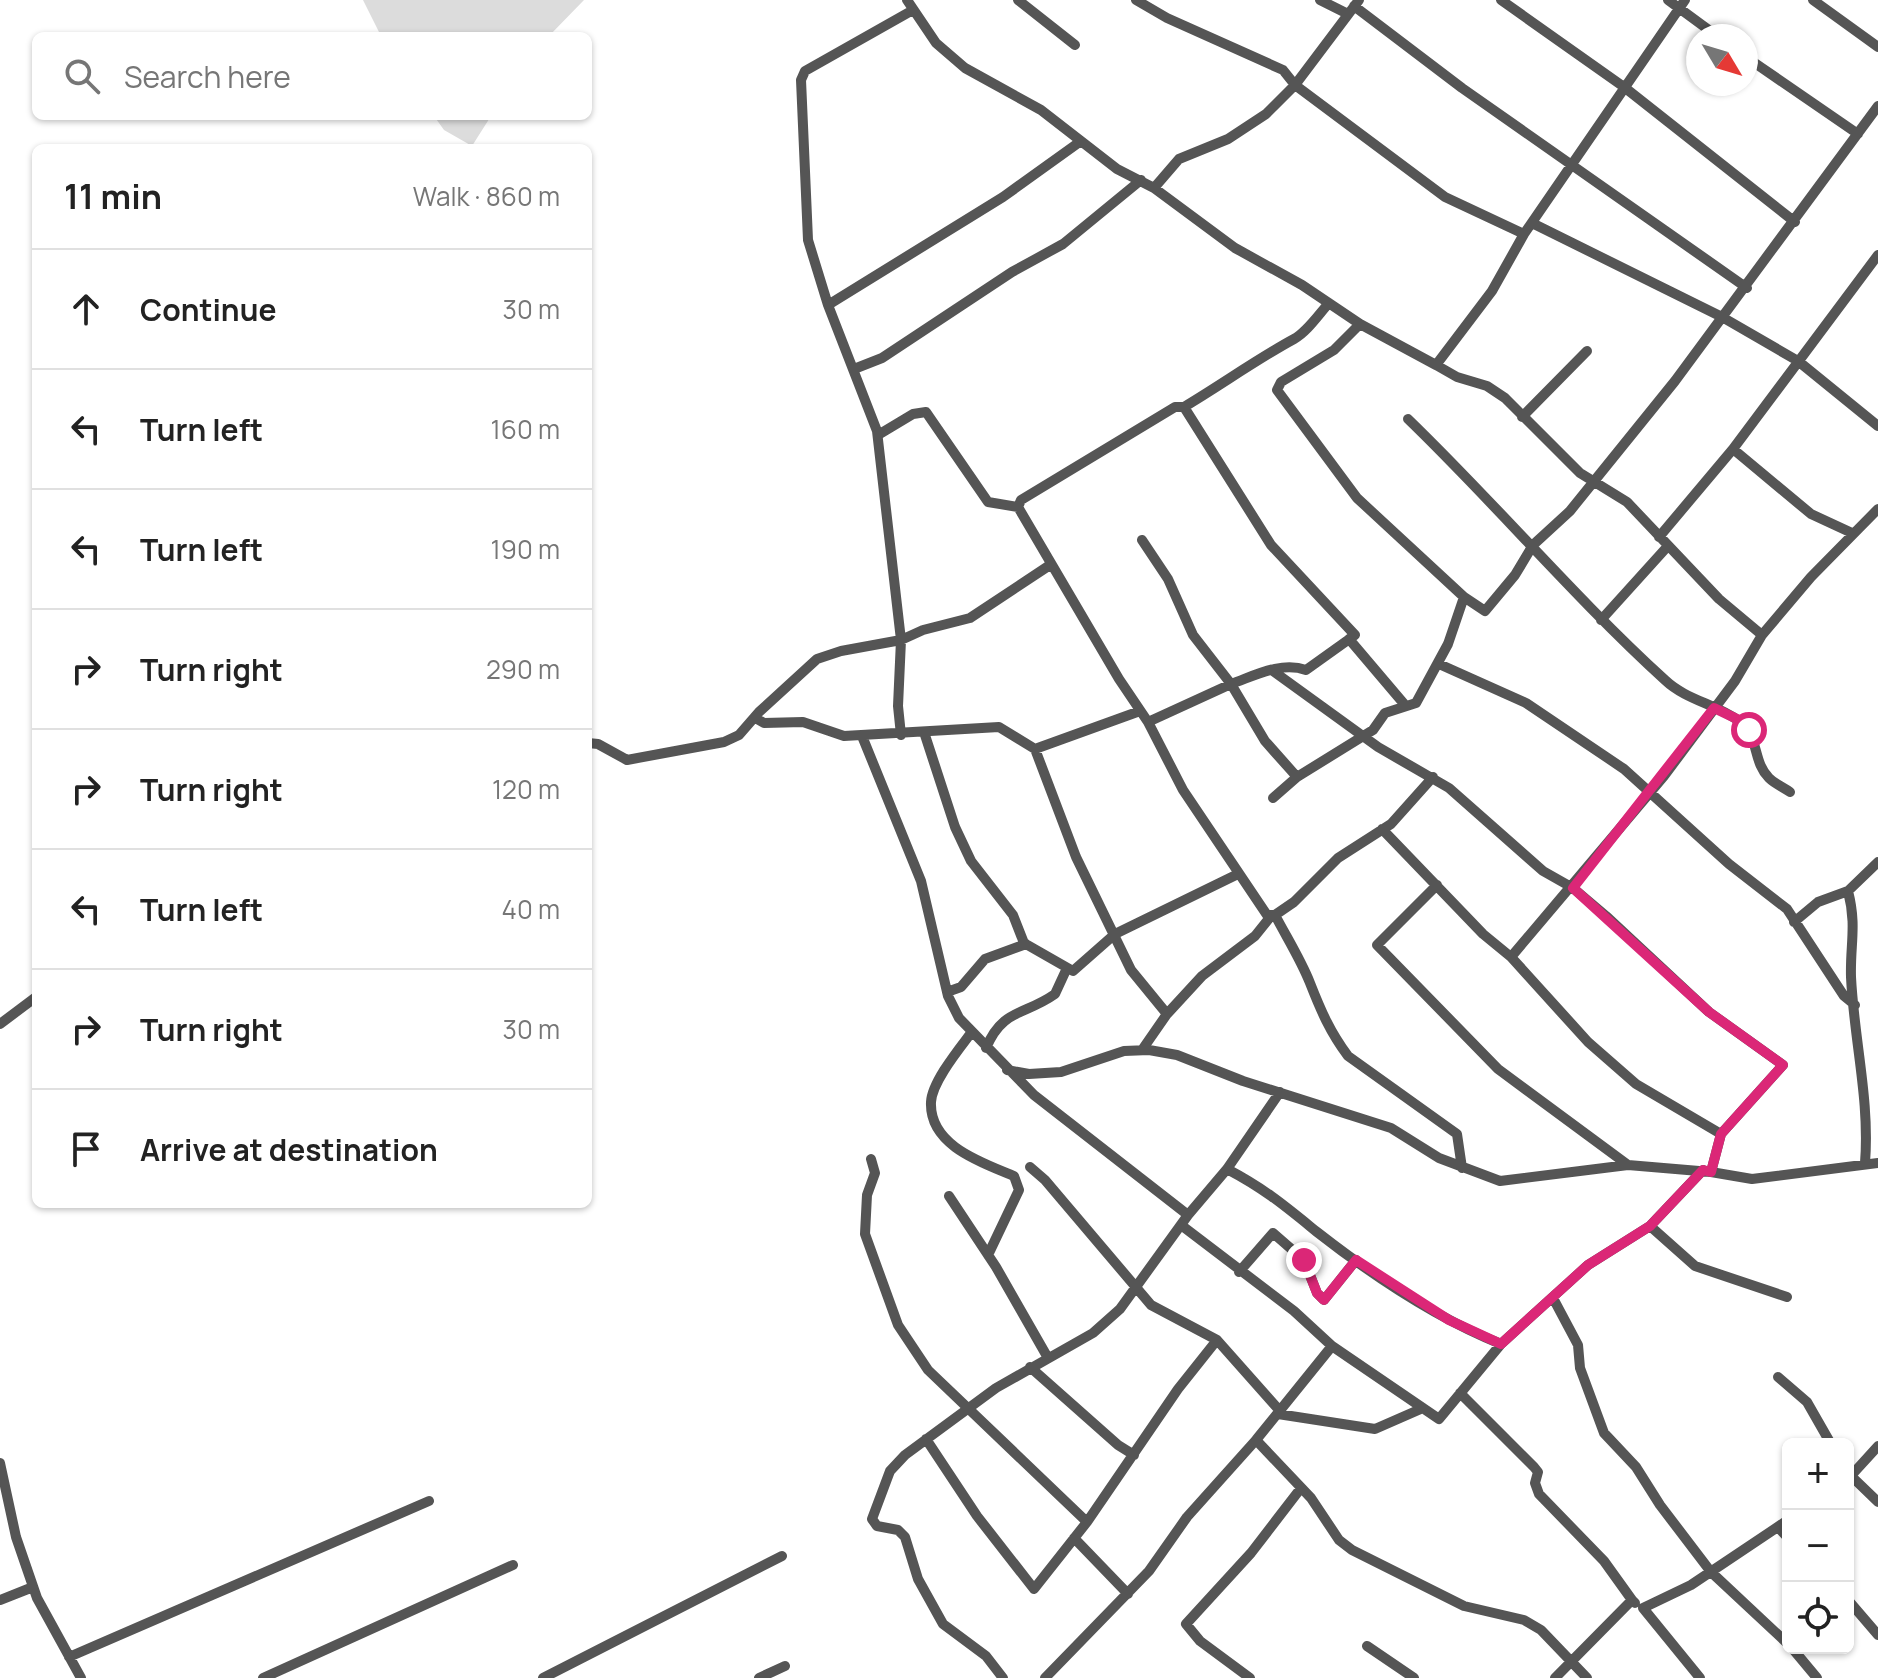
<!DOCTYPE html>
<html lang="en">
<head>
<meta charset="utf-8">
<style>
  body { margin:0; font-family:Manrope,sans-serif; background:#f2f2f2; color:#222 }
  .controls { position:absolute; right:24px; bottom:24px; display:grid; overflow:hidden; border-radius:12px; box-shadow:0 2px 6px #0004 }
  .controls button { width:72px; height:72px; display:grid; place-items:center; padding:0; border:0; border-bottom:2px solid #e0e0e0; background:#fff; color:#222; font:40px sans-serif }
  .compass { position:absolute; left:1686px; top:24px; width:72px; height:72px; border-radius:50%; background:#fff; box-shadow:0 2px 6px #0004; rotate:128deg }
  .stop { position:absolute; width:24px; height:24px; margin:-18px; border:6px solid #db2777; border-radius:50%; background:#fff }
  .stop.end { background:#db2777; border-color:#fff; box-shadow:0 2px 8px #0008 }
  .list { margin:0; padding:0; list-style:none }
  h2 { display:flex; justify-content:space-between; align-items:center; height:104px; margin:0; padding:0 32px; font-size:34px }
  h2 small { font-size:26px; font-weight:400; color:#767676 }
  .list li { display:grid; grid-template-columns:52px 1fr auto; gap:24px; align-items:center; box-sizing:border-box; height:120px; padding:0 32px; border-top:2px solid #e0e0e0 }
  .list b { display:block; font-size:30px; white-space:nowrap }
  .list em { font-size:26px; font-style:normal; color:#767676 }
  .icon { flex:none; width:44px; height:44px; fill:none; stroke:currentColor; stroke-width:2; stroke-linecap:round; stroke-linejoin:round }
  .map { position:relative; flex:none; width:1878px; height:1678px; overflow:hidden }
  .search { position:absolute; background:#fff; box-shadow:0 2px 6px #0004; left:32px; top:32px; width:560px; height:88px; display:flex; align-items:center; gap:20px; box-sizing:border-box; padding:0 28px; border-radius:12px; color:#767676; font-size:30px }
  .panel { position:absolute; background:#fff; box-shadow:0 2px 6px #0004; left:32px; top:144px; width:560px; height:1064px; border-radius:12px }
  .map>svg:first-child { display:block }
  .green { fill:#dcdcdc }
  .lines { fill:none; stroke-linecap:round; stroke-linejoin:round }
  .street { stroke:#555; stroke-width:10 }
  .route { stroke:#db2777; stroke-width:10 }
</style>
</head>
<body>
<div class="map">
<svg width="1878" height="1678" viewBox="0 0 1878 1678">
  <rect width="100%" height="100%" fill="#fff"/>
  <path class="green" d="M363 0H584L549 36H381Z
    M434 116H491L472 146 444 130Z"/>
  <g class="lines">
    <path class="street" d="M907 0 936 43 965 68 1041 110 1117 169 1154 188 1235 248 1302 285 1360 324 1436 365
      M1018 0 1075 45
      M1136 0 1167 18 1283 70 1295 85 1445 197 1524 234
      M1320 0 1348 14
      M1501 0 1624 87 1795 222
      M1668 0 1717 36
      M1685 0 1524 234 1492 291 1436 365 1457 377 1487 386 1505 398 1580 473 1627 502 1719 599 1762 635
      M1813 0 1878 47
      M1354 6 1462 88 1747 288
      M1746 57 1858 134
      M1154 188 1179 159 1228 139 1266 114 1295 85 1359 0
      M1532 223 1722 317 1798 361 1878 426
      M1329 303C1319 314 1307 332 1294 339 1257 359 1221 385 1184 407H1175L1021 500 1018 507 1119 679 1148 722 1183 790 1267 915H1275L1294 902 1338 858 1391 824 1433 777
      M828 305 1003 197 1081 141
      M1360 324 1334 350 1281 382 1277 390 1357 498 1464 597 1485 611 1515 575 1533 545 1570 511 1675 381 1878 106
      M854 369 882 358 1012 272 1063 244 1141 180
      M1522 417 1587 351
      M1408 419C1496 504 1575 598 1665 680 1686 700 1716 704 1739 721 1760 737 1752 761 1769 778 1775 784 1783 787 1790 792
      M878 435 913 414 926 412 988 502 1018 507
      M1733 449 1811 514 1852 533
      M1878 509 1811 577 1762 635 1735 681 1664 776 1511 957 1588 1042 1636 1084 1721 1134 1711 1172 1752 1179 1878 1163
      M1659 537 1733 449 1878 255
      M1142 540 1168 579 1193 635 1231 684C1254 676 1281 661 1306 670L1355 635 1271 545 1184 407
      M1601 620 1667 547
      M1349 639 1405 705
      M1439 664 1526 703 1624 769 1729 864 1787 909 1844 996 1855 1005
      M1273 671 1378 747 1449 788 1543 871 1573 888 1606 916 1709 1012 1783 1065 1721 1134
      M757 719 764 723 803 722 844 736 999 727 1035 749 1140 711
      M1148 722 1231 684 1265 741 1297 777
      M924 732 955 827 971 861 1013 915 1024 943 1073 971 1115 934 1238 874
      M901 735 898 706 901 640 877 431 828 305 808 240 801 80 805 71 913 10
      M862 736 921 881 948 996 959 1018 1034 1095 1188 1215
      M588 743 598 744 627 760 724 742 739 735 759 712 817 659 841 651 901 640 923 630 970 618 1050 565
      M1035 749 1076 857 1131 970 1167 1014 1142 1050
      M1273 798 1297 777 1373 730 1385 713 1416 703 1448 644 1464 597
      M1382 829 1483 934 1511 957
      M1437 885 1377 945 1498 1069 1628 1165
      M1848 891C1857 926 1850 944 1851 977 1854 1040 1870 1100 1865 1163
      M1275 915C1287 938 1301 960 1310 983 1321 1011 1330 1032 1348 1056L1457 1134 1462 1168
      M1794 922 1818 902 1848 891 1878 862
      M947 992 961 987 985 959 1026 944 1024 943
      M1167 1014 1202 976 1255 936 1271 916
      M0 1024 36 997
      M971 1033C959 1049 932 1082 931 1102 929 1146 983 1163 1014 1176L1019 1190 988 1255
      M986 1048C1003 1008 1024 1016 1055 994L1067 968
      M1007 1070 1029 1074 1061 1072 1124 1051 1149 1050 1177 1055 1243 1081 1391 1128 1439 1158 1500 1181 1628 1165 1711 1172
      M871 1159 875 1173 867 1195 865 1234 898 1325 928 1370 1087 1522 1034 1589 977 1516 926 1439
      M1030 1167 1045 1180 1151 1305 1217 1340 1280 1411
      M1227 1169C1265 1189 1285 1206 1317 1232 1372 1275 1436 1318 1501 1344
      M949 1196 996 1267 1048 1358
      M1181 1225 1294 1311 1332 1346 1439 1419 1501 1344 1588 1265 1650 1226 1703 1170
      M1650 1226 1695 1266 1787 1297
      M1239 1272 1273 1233 1304 1260 1317 1293 1324 1300 1356 1260
      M1553 1298 1578 1345 1580 1368 1604 1433 1636 1467 1660 1505 1711 1572 1788 1644
      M1030 1367 1118 1445 1134 1455
      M1778 1377 1807 1402 1831 1444
      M1460 1393 1534 1467 1538 1472 1535 1483 1539 1494 1604 1561 1632 1600
      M1278 1414 1375 1429 1423 1408
      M1256 1440 1311 1498 1339 1540 1352 1550 1464 1606 1524 1620 1541 1630 1587 1678
      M0 1463 16 1537 37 1598 81 1678
      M1848 1473 1878 1502
      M1848 1479 1878 1446
      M1087 1522 1178 1389 1217 1340
      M1778 1527 1788 1538
      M1074 1538 1128 1594
      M0 1600 33 1587
      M1848 1600 1878 1635
      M1367 1646 1414 1678
      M1792 1648 1817 1678
      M69 1657 429 1501
      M263 1678 513 1565
      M543 1678 782 1556
      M759 1678 785 1666
      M1003 1678 986 1656 943 1624 918 1579 905 1537 898 1530 877 1526 872 1519 890 1471 905 1455 996 1388 1093 1333 1120 1309 1188 1215 1227 1169 1280 1092
      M1045 1678 1149 1571 1187 1517 1256 1440 1332 1346
      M1250 1678 1200 1641 1186 1624 1251 1553 1301 1488
      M1555 1678 1632 1600 1635 1603
      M1700 1678 1643 1608 1691 1585 1788 1520"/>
  </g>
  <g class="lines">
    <path class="route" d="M1304 1260 1317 1293 1324 1300 1356 1260 1449 1320 1501 1344 1588 1265 1650 1226 1703 1170 1711 1172 1721 1134 1783 1065 1709 1012 1573 888 1714 708 1737 719 1749 730"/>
  </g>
</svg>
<div class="controls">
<button>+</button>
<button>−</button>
<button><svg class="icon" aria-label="locate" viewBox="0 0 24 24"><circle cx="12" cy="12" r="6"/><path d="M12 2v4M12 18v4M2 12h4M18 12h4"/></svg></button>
</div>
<svg class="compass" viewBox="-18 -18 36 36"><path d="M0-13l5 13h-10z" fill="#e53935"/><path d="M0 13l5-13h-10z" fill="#767676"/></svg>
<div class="stop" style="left:1749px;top:730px"></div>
<div class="stop end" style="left:1304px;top:1260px"></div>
<div class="search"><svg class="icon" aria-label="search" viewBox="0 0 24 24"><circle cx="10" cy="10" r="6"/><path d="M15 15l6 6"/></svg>Search here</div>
<section class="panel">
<h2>11 min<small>Walk · 860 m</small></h2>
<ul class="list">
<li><svg class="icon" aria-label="ahead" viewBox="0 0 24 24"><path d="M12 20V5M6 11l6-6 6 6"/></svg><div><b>Continue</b></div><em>30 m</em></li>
<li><svg class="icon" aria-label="left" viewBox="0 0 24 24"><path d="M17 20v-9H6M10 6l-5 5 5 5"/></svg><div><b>Turn left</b></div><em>160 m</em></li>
<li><svg class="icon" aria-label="left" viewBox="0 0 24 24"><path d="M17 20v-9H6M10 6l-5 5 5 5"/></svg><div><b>Turn left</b></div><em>190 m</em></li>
<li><svg class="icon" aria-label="right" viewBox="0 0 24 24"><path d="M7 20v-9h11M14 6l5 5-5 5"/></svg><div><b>Turn right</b></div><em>290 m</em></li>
<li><svg class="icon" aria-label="right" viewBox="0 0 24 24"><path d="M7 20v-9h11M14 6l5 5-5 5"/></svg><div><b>Turn right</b></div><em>120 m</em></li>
<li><svg class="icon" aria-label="left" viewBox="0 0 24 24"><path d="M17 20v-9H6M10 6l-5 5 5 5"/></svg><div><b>Turn left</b></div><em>40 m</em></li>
<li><svg class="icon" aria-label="right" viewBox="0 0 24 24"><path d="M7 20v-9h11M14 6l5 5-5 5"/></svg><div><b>Turn right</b></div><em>30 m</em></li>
<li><svg class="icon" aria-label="arrive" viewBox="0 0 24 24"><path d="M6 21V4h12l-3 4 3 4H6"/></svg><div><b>Arrive at destination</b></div></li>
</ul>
</section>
</div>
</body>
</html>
